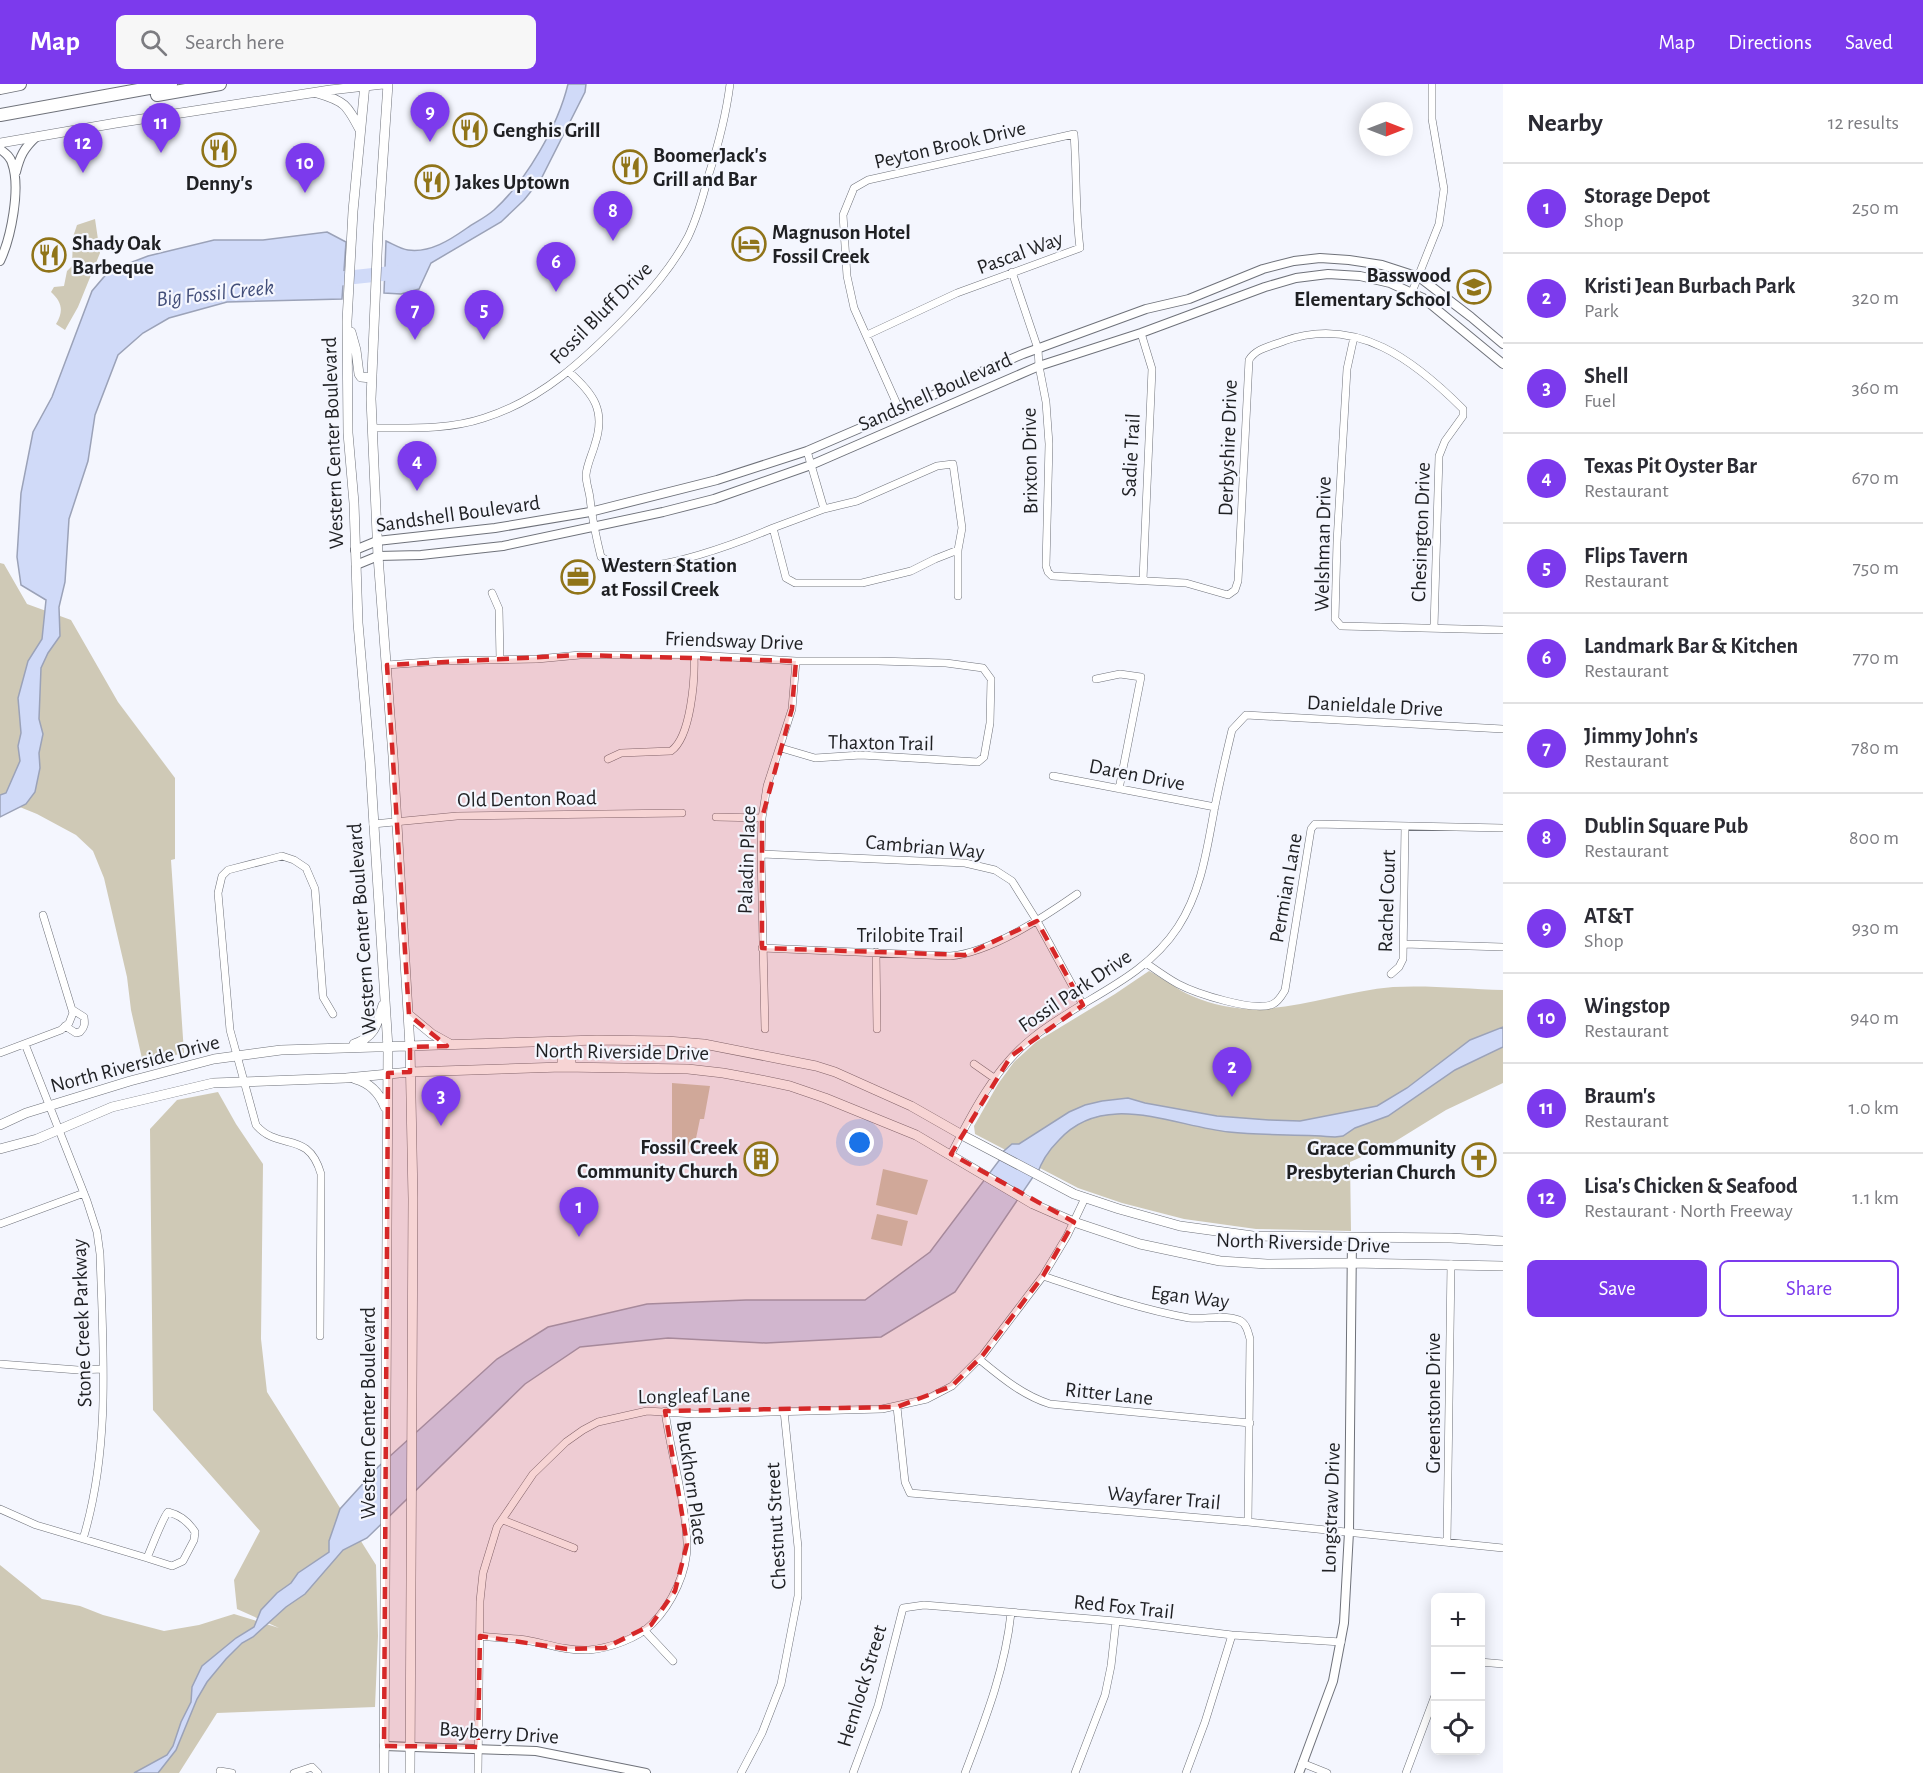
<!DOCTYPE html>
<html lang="en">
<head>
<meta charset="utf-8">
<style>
  body { margin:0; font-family:"Alegreya Sans",sans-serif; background:#f7f7f7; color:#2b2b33 }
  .controls { position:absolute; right:18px; bottom:18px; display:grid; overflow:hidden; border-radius:9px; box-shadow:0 3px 15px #0003 }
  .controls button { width:54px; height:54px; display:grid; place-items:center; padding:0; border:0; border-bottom:2px solid #e1e1e2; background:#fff; color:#2b2b33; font:30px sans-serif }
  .compass { position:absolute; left:1359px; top:18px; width:54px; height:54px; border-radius:50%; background:#fff; box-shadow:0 3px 15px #0003; rotate:90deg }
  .you { position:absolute; left:860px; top:1059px; width:21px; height:21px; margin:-15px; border:4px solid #fff; border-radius:50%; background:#1a73e8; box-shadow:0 0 0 9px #1a73e833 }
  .badge { display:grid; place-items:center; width:39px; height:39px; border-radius:50%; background:#7c3aed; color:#fff; font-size:20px; font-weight:700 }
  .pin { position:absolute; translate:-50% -50px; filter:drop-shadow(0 2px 3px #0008) }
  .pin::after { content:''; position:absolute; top:32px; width:21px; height:18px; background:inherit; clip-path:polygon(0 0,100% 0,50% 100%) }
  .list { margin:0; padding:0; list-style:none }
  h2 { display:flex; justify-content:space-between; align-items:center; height:78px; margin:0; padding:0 24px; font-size:26px }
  h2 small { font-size:20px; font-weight:400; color:#7c7c81 }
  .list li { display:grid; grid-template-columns:39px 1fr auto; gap:18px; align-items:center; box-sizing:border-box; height:90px; padding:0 24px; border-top:2px solid #e1e1e2 }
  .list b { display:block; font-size:22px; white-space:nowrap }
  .list p { margin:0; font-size:20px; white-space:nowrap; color:#7c7c81 }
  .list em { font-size:20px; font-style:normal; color:#7c7c81 }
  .actions { display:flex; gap:12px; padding:18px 24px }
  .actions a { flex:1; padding:14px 0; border:2px solid #7c3aed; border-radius:9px; text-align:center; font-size:21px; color:#7c3aed }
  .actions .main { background:#7c3aed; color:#fff }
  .icon { flex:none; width:33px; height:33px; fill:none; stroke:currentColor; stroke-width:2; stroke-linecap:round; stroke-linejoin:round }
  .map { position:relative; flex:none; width:1503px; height:1689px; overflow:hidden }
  header { display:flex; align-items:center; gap:36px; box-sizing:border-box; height:84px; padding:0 30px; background:#7c3aed; color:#fff }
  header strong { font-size:28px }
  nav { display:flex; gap:33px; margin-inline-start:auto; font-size:21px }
  .search { width:420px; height:54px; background:#f7f7f7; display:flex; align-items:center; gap:15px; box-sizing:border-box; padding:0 21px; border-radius:9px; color:#7c7c81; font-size:22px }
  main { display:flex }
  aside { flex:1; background:#fff }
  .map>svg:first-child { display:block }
  .green { fill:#cfc9b6 }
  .water { fill:#d0daf8; stroke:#9ba2b8; stroke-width:1.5 }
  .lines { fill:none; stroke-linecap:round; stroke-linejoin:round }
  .river { stroke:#d0daf8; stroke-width:14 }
  .minor-casing { stroke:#6f727a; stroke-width:8 }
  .tertiary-casing { stroke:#6f727a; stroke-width:10 }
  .secondary-casing { stroke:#6f727a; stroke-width:10 }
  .motorway-casing { stroke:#6f727a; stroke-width:14 }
  .minor { stroke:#fff; stroke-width:7 }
  .tertiary { stroke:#fff; stroke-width:8 }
  .secondary { stroke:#fff; stroke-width:9 }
  .motorway { stroke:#fff; stroke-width:12 }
  .marked { fill:#d62828; fill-opacity:0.2; stroke:#d62828; stroke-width:4.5; stroke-dasharray:12 8; stroke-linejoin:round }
  .labels { text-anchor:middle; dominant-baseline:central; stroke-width:4.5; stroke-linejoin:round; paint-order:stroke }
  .poi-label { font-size:21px; font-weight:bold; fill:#1f2023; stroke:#f4f6fe; text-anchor:start }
  .street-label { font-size:21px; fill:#1f2023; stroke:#f4f6fe }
  .water-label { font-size:22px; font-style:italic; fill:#434f7a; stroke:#f4f6fe }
</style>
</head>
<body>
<header>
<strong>Map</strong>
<div class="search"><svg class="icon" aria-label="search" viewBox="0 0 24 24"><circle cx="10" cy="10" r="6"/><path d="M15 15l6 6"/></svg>Search here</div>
<nav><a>Map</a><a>Directions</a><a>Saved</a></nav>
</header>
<main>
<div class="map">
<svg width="1503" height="1689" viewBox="0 0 1503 1689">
  <rect width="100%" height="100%" fill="#f4f6fe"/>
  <path class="green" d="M95 135 100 169 78 223 65 246 56 240C64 227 62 218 51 208L54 203 64 202 67 187 72 182 73 153 77 141Z
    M0 479 4 480 27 520 71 536 118 618 175 694V775L171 776 184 969 143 979 131 926 127 893 104 794 93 767 76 751 37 730 0 715Z
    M1149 887C1163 894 1176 905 1192 912 1263 943 1323 909 1393 903 1428 901 1468 905 1503 906V999L1446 1026 1391 1060 1350 1078 1351 1147 1256 1145 1184 1135 1122 1119 1078 1104 975 1050 974 1042 998 1000 1014 978 1036 958 1115 910Z
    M672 999 710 1002 704 1035H700L693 1069 672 1067Z
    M218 1008 236 1040 263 1080 261 1255 267 1308 376 1481 378 1552 375 1623 217 1629 179 1689H0V1481L42 1515 80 1522 103 1531 164 1547 199 1541 234 1530 279 1544 237 1525 234 1496 260 1447 153 1326 150 1045 177 1016Z
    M883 1085 928 1096 917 1131 876 1121Z
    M877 1130 908 1137 902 1162 871 1155Z"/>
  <path class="water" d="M568 0H586L585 8 541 95 524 116 501 138 431 179 419 205 401 210 384 209 386 157C393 160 401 165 408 166 430 169 450 156 467 144 476 138 486 133 494 126 526 97 558 42 568 0Z
    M327 148 346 158 342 215 227 218 169 234 143 249 118 271 95 331 88 377 69 435 65 498 59 523 60 552 48 569 41 584 39 635 43 650 39 669 40 684 35 708 26 720 0 733V711L6 709 20 677 18 662 21 649 18 614 28 577 42 555 46 516 21 501 17 473 21 409 33 348 52 313 92 207 109 187 148 172 214 156H263Z
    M1503 943V963L1455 986 1388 1032 1355 1044 1343 1052 1335 1053C1300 1050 1264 1052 1229 1048 1173 1042 1104 1006 1059 1056 1050 1065 1041 1078 1037 1091L1035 1090 955 1208 881 1253 766 1259 668 1254 580 1263 525 1300 367 1454 343 1466 305 1510 286 1523 253 1553 242 1559 226 1575 207 1598 197 1615 176 1666 158 1689H134L167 1671 173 1662 181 1638 191 1618 192 1603 202 1582 236 1554 254 1543 261 1526 277 1509 291 1499 298 1489 329 1468V1457L340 1425 378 1383 497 1275 548 1243 647 1220 746 1216H865L930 1168 1001 1074 998 1072 1012 1060H1019L1069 1028 1085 1021 1102 1017 1128 1014 1145 1019 1217 1032 1269 1036 1300 1037 1377 1022 1407 1004 1470 956Z"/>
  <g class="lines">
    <path class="river" d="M336 195 401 188"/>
    <defs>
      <path id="minor" d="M1012 188 1038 265 1039 282 1046 318 1049 360 1046 482 1048 488 1052 492 1186 499 1228 511 1235 506 1238 497 1249 276C1256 264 1272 262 1284 257 1357 231 1415 277 1463 325V332L1445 357 1439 372 1434 544
        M1412 208 1439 140 1444 105 1432 35V0
        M1141 249 1152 285 1143 496
        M867 251 957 209 1080 164C1075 126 1077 89 1074 50L868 96 854 104 843 131 847 192 854 224 900 327
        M1354 253 1347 285 1337 458 1335 535 1341 542 1503 546
        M569 288C594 310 606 327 595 360 592 371 587 380 586 391 586 399 589 406 590 414 592 434 596 453 601 473 607 476 615 482 622 483 665 486 733 461 773 444
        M372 344C410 344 448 346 484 334 542 316 586 274 627 232 650 208 672 183 688 153 697 134 703 113 708 93 718 62 726 32 730 0
        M807 367 824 425
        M958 466 935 475 911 487 862 499H795L786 494 773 444 824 425 857 417 937 382 953 380 962 444 958 466V512
        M492 509 499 525 500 575
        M387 581 441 577 537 575 580 571H694L796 577H878L946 579 983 584 991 595 990 639 984 673 978 678 861 671 815 674 781 664
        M1096 595 1120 590 1141 593 1119 705
        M608 675 621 669 671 667C691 653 695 595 694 571
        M1053 692 1215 723
        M716 733 762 734
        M373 740 457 732 682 729
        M761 770 965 779 995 786 1012 797 1037 837 1083 921
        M1404 860 1503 863
        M762 864 950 872C990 869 1044 833 1077 810
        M876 868 877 945
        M1146 879C1156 886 1167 894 1178 900 1195 909 1255 929 1273 920 1279 917 1282 911 1285 906L1311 745 1315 740 1503 744
        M1391 890 1399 883 1403 875 1405 742
        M65 942 76 949 80 948C85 943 85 940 84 933L73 926
        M765 945 761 770 762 734 767 702 792 625 796 577
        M25 960 87 1117 97 1148 100 1170C103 1265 111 1363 83 1455
        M0 969 61 946 69 939 73 929 43 831
        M974 980 994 994
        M951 1070C972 1029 995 984 1031 955 1079 915 1142 898 1178 843 1202 806 1207 764 1215 722 1220 697 1226 671 1232 646L1246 631 1503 645
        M0 1140 84 1109
        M1043 1192C1091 1208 1139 1225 1189 1234 1205 1236 1224 1230 1239 1236 1247 1240 1248 1248 1250 1255L1248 1438
        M320 1252 321 1090C308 1045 279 1068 256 1041L230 946 218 809 222 792 228 786 282 772 294 776 306 784 315 805 323 913 333 930
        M979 1275C1001 1293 1022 1311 1050 1320L1250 1339
        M0 1280 78 1286 103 1285
        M897 1323 905 1398 910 1409 1248 1438 1503 1464
        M0 1425 36 1441 147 1474
        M168 1428C180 1431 188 1437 195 1448L194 1456 183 1477 172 1482 147 1474C151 1465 163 1433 168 1428Z
        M503 1436 574 1464
        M1447 1458 1451 1180
        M644 1546 673 1577
        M480 1552C495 1554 511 1554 526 1556 547 1560 567 1567 589 1566 609 1564 637 1555 652 1540 672 1520 688 1487 687 1458 685 1414 671 1371 665 1327
        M1480 1578 1503 1580
        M1302 1679 1327 1689
        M220 1687 232 1689
        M294 1689 312 1683 318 1689
        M478 1689 480 1517 483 1489 497 1443 533 1390 566 1358 583 1346 598 1338 647 1327 695 1330 882 1325 927 1315 952 1302 983 1271 1043 1192 1067 1152 1085 1114
        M741 1689 762 1649 781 1600 798 1512V1463L784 1327
        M853 1689 878 1622 903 1524 924 1521 1116 1537 1232 1551 1341 1558
        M965 1689C985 1636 1005 1586 1011 1529
        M1075 1689 1105 1611 1111 1582 1116 1537
        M1186 1689 1205 1638 1232 1551
        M1406 1689 1436 1609"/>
      <path id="tertiary" d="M0 65C5 69 10 72 12 79 21 104 11 154 0 177
        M16 88C20 72 24 64 36 53
        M355 466 377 457 495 444 590 428 717 396 807 367 900 327 985 286 1023 270 1146 225 1189 215 1263 185 1294 177 1320 174 1349 176 1382 181 1419 193 1471 233 1503 260
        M356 481 378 472 421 471 503 462 663 428 714 415 811 381 1039 282 1141 249 1265 203 1296 194 1328 190 1360 192 1390 199 1423 214 1503 280
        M384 1662 536 1667 646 1689
        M1299 1689 1333 1597 1344 1539 1349 1448 1352 1154"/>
      <path id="secondary" d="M365 0 353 127 347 237 348 349 354 419 358 539 370 678 388 964 384 1689
        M388 0 378 148 371 315 378 472 393 672 410 963 413 1115 410 1689
        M317 9C345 17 347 21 360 46
        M0 59 116 39 330 6 383 0
        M351 248 356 266 359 290 361 293 371 294
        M409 931 432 950 450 960
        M562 958V983
        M571 958V983
        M354 960C375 953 377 940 383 921
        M355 995C370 999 379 1008 385 1023
        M0 1041 26 1029 130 997 214 975 281 966 597 956 667 957 704 960 816 982 835 988 911 1022 962 1051 1074 1110 1119 1125 1180 1142 1253 1152 1451 1154 1503 1157
        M0 1065 37 1055 112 1023 213 999 346 994 410 988 562 983 688 985 723 989 761 996 790 1002 825 1014 916 1051 1033 1120 1074 1138 1140 1160 1220 1177 1267 1180 1352 1179 1503 1182"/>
      <path id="motorway" d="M0 4 20 0
        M157 11 220 0
        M0 31 171 0"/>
    </defs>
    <use href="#minor" class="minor-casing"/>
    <use href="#tertiary" class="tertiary-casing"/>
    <use href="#secondary" class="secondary-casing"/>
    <use href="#motorway" class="motorway-casing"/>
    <use href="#minor" class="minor"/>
    <use href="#tertiary" class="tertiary"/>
    <use href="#secondary" class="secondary"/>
    <use href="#motorway" class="motorway"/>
  </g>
  <path class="marked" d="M580 571 796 577 792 625 762 734V864L965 871 1037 837 1083 921 1011 972 951 1070 1074 1138 1043 1192 983 1271 952 1302 897 1323 665 1327 687 1460 675 1507 651 1541 605 1564 567 1565 480 1552 478 1663 384 1662 388 989 410 988V963L447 962 409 931 387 581Z"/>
  <defs>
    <symbol id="restaurant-ring" viewBox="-11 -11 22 22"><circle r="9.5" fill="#f4f6fe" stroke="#907419" stroke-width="1.5"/><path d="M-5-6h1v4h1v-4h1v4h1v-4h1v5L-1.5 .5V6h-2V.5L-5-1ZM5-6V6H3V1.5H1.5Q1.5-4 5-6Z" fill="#907419"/></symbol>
    <symbol id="hotel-ring" viewBox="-11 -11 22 22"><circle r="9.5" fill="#f4f6fe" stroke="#907419" stroke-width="1.5"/><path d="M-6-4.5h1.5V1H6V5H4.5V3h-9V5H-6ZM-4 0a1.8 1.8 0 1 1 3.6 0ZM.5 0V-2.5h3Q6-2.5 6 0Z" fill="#907419"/></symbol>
    <symbol id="school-ring" viewBox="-11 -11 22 22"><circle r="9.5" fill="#f4f6fe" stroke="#907419" stroke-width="1.5"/><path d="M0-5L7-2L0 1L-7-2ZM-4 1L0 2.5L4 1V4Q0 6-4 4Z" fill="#907419"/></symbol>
    <symbol id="office-ring" viewBox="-11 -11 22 22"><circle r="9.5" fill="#f4f6fe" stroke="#907419" stroke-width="1.5"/><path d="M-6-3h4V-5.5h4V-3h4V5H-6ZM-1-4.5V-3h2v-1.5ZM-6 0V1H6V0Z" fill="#907419"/></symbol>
    <symbol id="building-ring" viewBox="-11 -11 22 22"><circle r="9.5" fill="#f4f6fe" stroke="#907419" stroke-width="1.5"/><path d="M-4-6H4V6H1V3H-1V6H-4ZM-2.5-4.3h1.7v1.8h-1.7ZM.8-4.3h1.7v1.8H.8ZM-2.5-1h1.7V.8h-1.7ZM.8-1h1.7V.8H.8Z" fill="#907419"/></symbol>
    <symbol id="church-ring" viewBox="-11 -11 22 22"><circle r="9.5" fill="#f4f6fe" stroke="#907419" stroke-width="1.5"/><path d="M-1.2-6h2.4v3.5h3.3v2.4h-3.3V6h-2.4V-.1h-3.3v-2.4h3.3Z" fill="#907419"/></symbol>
  </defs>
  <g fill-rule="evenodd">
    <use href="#restaurant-ring" x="451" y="27" width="38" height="38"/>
    <use href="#restaurant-ring" x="200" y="47" width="38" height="38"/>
    <use href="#restaurant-ring" x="611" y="64" width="38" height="38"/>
    <use href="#restaurant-ring" x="413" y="79" width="38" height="38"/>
    <use href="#hotel-ring" x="730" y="141" width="38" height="38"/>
    <use href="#restaurant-ring" x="30" y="152" width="38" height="38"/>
    <use href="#school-ring" x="1455" y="184" width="38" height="38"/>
    <use href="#office-ring" x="559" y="474" width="38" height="38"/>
    <use href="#building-ring" x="742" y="1056" width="38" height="38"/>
    <use href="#church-ring" x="1460" y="1057" width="38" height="38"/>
  </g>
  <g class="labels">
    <g class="poi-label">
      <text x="493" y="46">Genghis Grill</text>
      <text x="653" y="71">BoomerJack's<tspan x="653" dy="24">Grill and Bar</tspan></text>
      <text x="455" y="98">Jakes Uptown</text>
      <text x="219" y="99" text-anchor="middle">Denny's</text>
      <text x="772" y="148">Magnuson Hotel<tspan x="772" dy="24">Fossil Creek</tspan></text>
      <text x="72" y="159">Shady Oak<tspan x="72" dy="24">Barbeque</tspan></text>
      <text x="1451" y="191" text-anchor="end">Basswood<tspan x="1451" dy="24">Elementary School</tspan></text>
      <text x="601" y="481">Western Station<tspan x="601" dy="24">at Fossil Creek</tspan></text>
      <text x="738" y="1063" text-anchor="end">Fossil Creek<tspan x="738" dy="24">Community Church</tspan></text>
      <text x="1456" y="1064" text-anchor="end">Grace Community<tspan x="1456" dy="24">Presbyterian Church</tspan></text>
    </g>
    <g class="street-label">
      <text transform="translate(950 61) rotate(-13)">Peyton Brook Drive</text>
      <text transform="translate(1020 169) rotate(-20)">Pascal Way</text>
      <text transform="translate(601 229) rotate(-45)">Fossil Bluff Drive</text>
      <text transform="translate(935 308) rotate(-24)">Sandshell Boulevard</text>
      <text transform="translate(333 359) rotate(-92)">Western Center Boulevard</text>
      <text transform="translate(1228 364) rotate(-88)">Derbyshire Drive</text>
      <text transform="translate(1131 371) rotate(-87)">Sadie Trail</text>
      <text transform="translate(1030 377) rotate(-91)">Brixton Drive</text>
      <text transform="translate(458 430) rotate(-8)">Sandshell Boulevard</text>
      <text transform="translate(1421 448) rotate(-88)">Chesington Drive</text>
      <text transform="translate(1323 460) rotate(-89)">Welshman Drive</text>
      <text transform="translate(734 557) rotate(2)">Friendsway Drive</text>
      <text transform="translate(1375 622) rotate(3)">Danieldale Drive</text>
      <text transform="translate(881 659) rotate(1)">Thaxton Trail</text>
      <text transform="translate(1137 691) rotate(11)">Daren Drive</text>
      <text transform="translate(527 715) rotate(-1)">Old Denton Road</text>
      <text transform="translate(925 763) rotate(5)">Cambrian Way</text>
      <text transform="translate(747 776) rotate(-88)">Paladin Place</text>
      <text transform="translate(1286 804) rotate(-80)">Permian Lane</text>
      <text transform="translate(1387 817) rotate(-88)">Rachel Court</text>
      <text transform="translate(362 845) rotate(-94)">Western Center Boulevard</text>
      <text x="910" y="851">Trilobite Trail</text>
      <text transform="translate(1075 907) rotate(-34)">Fossil Park Drive</text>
      <text transform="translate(622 968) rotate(1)">North Riverside Drive</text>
      <text transform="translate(135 980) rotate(-15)">North Riverside Drive</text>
      <text transform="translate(1303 1159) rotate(2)">North Riverside Drive</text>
      <text transform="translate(1190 1213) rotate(7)">Egan Way</text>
      <text transform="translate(82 1239) rotate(-92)">Stone Creek Parkway</text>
      <text transform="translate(1109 1310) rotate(6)">Ritter Lane</text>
      <text transform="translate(694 1312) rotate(-1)">Longleaf Lane</text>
      <text transform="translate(1433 1319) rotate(-90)">Greenstone Drive</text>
      <text transform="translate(368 1329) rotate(-90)">Western Center Boulevard</text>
      <text transform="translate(692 1399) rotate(82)">Buckhorn Place</text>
      <text transform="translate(1164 1414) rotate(5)">Wayfarer Trail</text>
      <text transform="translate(1331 1424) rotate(-88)">Longstraw Drive</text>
      <text transform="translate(776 1442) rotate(-93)">Chestnut Street</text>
      <text transform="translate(1124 1523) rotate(6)">Red Fox Trail</text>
      <text transform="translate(862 1602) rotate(-73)">Hemlock Street</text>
      <text transform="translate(499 1649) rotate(4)">Bayberry Drive</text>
    </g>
    <g class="water-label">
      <text transform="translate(215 209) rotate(-6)">Big Fossil Creek</text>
    </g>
  </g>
</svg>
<div class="controls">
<button>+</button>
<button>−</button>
<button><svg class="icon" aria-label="locate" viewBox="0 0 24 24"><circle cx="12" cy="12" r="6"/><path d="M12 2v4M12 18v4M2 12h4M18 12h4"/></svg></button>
</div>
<svg class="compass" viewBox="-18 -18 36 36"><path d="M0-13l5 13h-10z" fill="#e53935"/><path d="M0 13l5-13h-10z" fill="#7c7c81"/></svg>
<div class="you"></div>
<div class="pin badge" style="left:579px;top:1153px">1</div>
<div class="pin badge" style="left:1232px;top:1013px">2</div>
<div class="pin badge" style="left:441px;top:1042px">3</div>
<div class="pin badge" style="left:417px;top:407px">4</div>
<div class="pin badge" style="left:484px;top:256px">5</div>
<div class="pin badge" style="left:556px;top:208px">6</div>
<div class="pin badge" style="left:415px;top:256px">7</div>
<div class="pin badge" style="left:613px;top:157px">8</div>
<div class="pin badge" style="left:430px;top:58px">9</div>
<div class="pin badge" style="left:305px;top:109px">10</div>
<div class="pin badge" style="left:161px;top:69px">11</div>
<div class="pin badge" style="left:83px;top:89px">12</div>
</div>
<aside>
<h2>Nearby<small>12 results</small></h2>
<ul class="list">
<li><span class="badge">1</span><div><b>Storage Depot</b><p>Shop</p></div><em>250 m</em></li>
<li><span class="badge">2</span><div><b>Kristi Jean Burbach Park</b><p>Park</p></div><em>320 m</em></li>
<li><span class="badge">3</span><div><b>Shell</b><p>Fuel</p></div><em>360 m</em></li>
<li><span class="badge">4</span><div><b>Texas Pit Oyster Bar</b><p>Restaurant</p></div><em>670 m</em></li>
<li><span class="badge">5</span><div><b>Flips Tavern</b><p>Restaurant</p></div><em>750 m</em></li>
<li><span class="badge">6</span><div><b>Landmark Bar &amp; Kitchen</b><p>Restaurant</p></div><em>770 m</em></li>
<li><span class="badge">7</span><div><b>Jimmy John's</b><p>Restaurant</p></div><em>780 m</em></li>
<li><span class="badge">8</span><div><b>Dublin Square Pub</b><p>Restaurant</p></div><em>800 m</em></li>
<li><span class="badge">9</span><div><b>AT&amp;T</b><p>Shop</p></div><em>930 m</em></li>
<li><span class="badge">10</span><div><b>Wingstop</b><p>Restaurant</p></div><em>940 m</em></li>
<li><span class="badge">11</span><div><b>Braum's</b><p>Restaurant</p></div><em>1.0 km</em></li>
<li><span class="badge">12</span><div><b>Lisa's Chicken &amp; Seafood</b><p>Restaurant · North Freeway</p></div><em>1.1 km</em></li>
</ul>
<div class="actions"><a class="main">Save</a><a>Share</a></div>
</aside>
</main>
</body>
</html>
